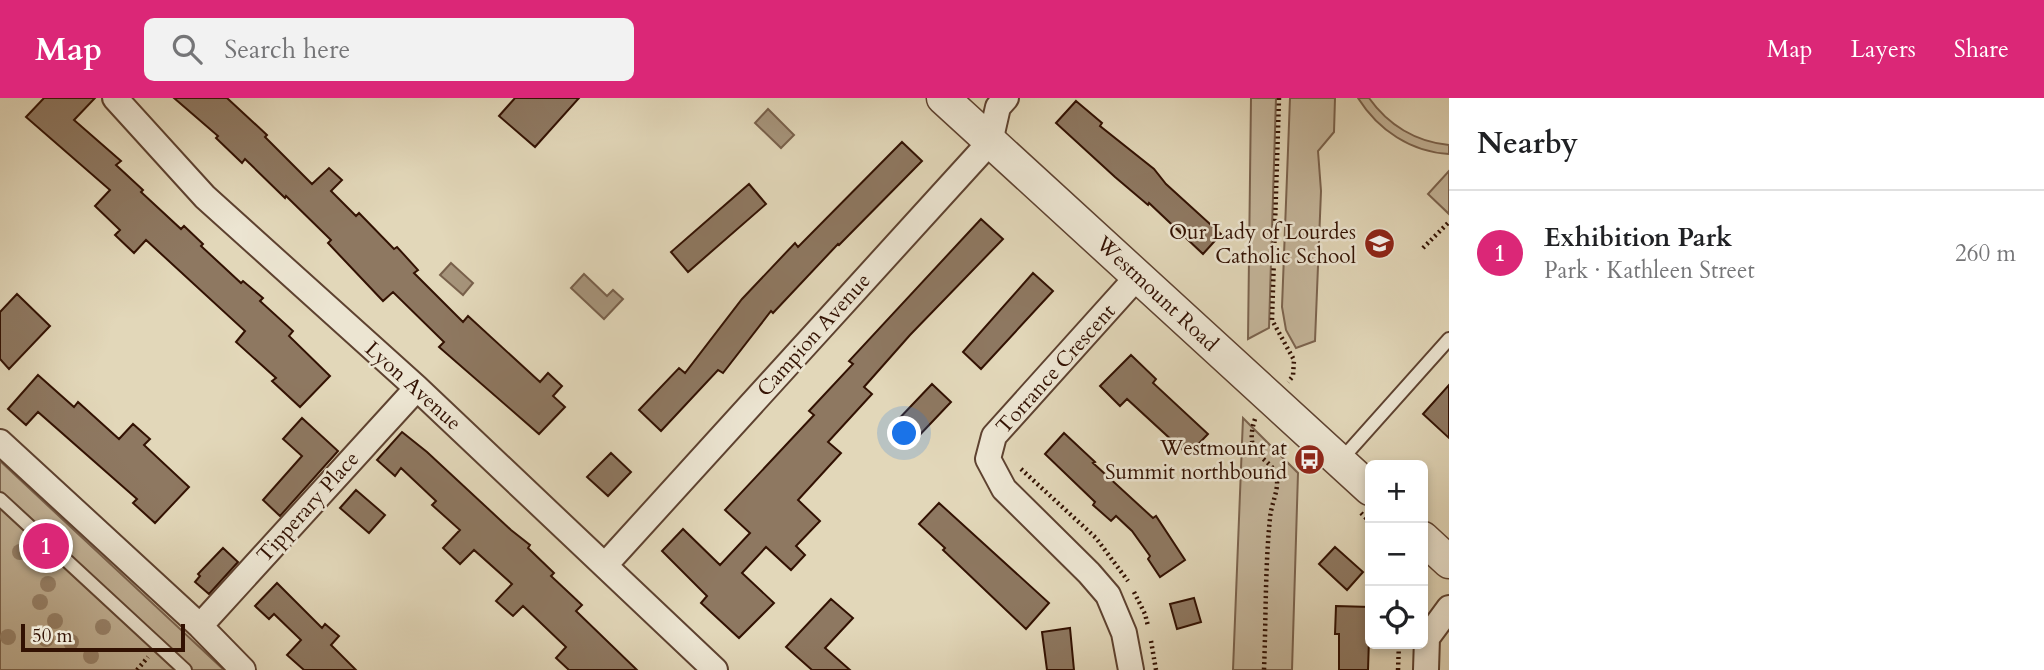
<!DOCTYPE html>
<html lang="en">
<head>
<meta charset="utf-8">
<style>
  body { margin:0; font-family:Cardo,serif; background:#f2f2f2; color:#202124 }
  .controls { position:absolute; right:21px; bottom:21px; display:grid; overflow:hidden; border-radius:10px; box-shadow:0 4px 10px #0003 }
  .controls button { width:63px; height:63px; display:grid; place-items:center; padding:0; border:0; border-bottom:2px solid #e0e0e0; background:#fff; color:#202124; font:35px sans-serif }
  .scale { position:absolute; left:21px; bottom:18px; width:164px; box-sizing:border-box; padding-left:7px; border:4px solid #321102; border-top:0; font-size:19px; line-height:24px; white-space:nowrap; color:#321102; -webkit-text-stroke:5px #ece5d2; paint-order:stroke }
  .you { position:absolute; left:905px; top:336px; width:24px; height:24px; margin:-18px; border:5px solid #fff; border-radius:50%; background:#1a73e8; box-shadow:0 0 0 10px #1a73e833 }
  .badge { display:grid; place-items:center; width:46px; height:46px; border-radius:50%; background:#db2777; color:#fff; font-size:23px; font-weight:700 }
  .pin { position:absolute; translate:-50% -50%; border:4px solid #fff; box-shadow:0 2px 7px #0006 }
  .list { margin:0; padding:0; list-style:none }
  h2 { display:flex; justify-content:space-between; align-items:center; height:91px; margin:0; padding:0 28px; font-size:30px }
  h2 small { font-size:23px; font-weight:400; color:#757577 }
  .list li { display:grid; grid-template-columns:46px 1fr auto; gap:21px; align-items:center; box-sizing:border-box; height:126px; padding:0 28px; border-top:2px solid #e0e0e0 }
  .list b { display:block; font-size:26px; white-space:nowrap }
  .list p { margin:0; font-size:23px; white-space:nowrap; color:#757577 }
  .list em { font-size:23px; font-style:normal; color:#757577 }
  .icon { flex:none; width:38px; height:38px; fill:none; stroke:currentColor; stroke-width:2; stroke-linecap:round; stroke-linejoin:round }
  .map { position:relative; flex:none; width:1449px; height:572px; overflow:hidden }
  header { display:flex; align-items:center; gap:42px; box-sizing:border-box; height:98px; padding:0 35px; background:#db2777; color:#fff }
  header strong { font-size:33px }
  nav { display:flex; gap:38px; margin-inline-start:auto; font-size:24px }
  .search { width:490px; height:63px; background:#f2f2f2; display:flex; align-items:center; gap:18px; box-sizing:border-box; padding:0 24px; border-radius:10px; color:#757577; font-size:26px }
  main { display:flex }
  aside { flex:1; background:#fff }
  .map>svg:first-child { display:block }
  .green { fill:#c4b59a; stroke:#7b634e; stroke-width:2 }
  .water { fill:#a6947b; stroke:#78604b; stroke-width:2 }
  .building { fill:#8e7861; stroke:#321102; stroke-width:2 }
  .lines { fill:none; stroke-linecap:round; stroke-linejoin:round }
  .service-casing { stroke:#5e4230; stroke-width:16 }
  .minor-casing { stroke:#5e4230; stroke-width:28 }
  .tertiary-casing { stroke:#5e4230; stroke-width:35 }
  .path { stroke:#321102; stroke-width:4.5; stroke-dasharray:2 3.5; stroke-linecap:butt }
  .service { stroke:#ece5d2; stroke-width:12 }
  .minor { stroke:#ece5d2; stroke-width:24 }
  .tertiary { stroke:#ece5d2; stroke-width:32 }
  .tree { fill:#99856e }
  .labels { text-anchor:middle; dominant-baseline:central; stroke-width:5; stroke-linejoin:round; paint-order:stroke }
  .poi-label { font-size:21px; fill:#321102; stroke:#ece5d2; text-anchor:end }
  .street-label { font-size:21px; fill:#321102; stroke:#ece5d2 }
</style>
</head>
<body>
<header>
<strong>Map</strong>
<div class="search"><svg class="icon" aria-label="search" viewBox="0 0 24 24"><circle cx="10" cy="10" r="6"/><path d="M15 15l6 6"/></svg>Search here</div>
<nav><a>Map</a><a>Layers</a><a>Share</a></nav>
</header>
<main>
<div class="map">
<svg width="1449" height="572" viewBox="0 0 1449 572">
  <rect width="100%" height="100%" fill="#e2d7b9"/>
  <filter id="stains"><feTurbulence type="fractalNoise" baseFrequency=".00286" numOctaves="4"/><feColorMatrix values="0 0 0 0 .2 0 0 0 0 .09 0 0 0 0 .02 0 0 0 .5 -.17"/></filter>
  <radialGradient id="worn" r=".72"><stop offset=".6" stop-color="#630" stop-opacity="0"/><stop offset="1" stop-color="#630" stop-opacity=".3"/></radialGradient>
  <path class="green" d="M1251 0H1276L1269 230 1248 241Z
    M1290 0H1335L1334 34 1318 53 1321 93 1315 243 1296 250 1286 232 1282 209Z
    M1358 0H1369C1388 27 1416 44 1449 47V56C1411 54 1378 32 1358 0Z
    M1449 73V116L1428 96Z
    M1243 320 1298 375 1292 572H1233Z
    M0 363 224 572H0Z"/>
  <path class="water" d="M768 11 794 37 781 50 755 25Z
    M451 165 473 185 463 197 440 177Z
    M584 176 607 198 613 192 623 201 604 221 571 190Z"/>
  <path class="building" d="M44 0H95L74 22 121 63 116 67 143 92 141 94 181 131 184 128 203 146 201 148 241 185 243 183 263 200 260 203 293 233 289 238 330 278 300 309 272 283 276 280 236 244 245 233 146 142 134 155 115 137 120 132 95 108 110 92 26 19Z
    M174 0H227L267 37 265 39 312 86 329 70 342 82 331 93 356 118 359 115 394 151 397 149 418 172 414 175 463 224 468 218 540 284 548 275 562 288 553 298 565 309 539 336 439 249 444 244 393 194 383 203 328 145 331 142 286 98 285 100 245 61 242 65 216 40 218 38Z
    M515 0H579L535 49 499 18Z
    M1076 3 1102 25 1100 28 1154 71 1166 86 1221 136 1203 156 1149 105 1148 107 1115 79 1056 25Z
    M902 44 922 63 839 147 838 146 773 215 771 213 723 275 718 272 661 333 639 312 679 270 685 275 742 201 795 145 798 149Z
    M749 86 766 106 688 174 671 154Z
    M981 121 1003 141 910 237 864 289 872 296 828 344 841 355 798 402 820 423 796 448 805 457 791 472 766 449 742 475 774 505 739 540 701 505 707 498 662 453 683 431 720 467 750 435 725 412 814 317 809 313 853 266 849 263Z
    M1033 175 1053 193 981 271 963 254Z
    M17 196 50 228 9 271 0 261V214Z
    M1131 257 1156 281 1153 285 1208 336 1188 357 1127 301 1120 308 1100 288Z
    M38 277 74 309 78 304 119 341 133 326 150 341 144 347 189 389 155 425 133 405 137 401 38 314 26 327 8 311Z
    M932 286 951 304 912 345 893 327Z
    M1449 287V340L1423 316Z
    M302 320 338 353 280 418 263 402 302 358 283 341Z
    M402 334 427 354 511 432 530 447 528 450 554 475 551 478 582 507 576 513 637 572H569L556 560 566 549 523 508 513 518 496 503 512 486 474 452 460 466 443 450 460 432 432 407 436 403 401 370 395 378 377 362Z
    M1064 335 1095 364 1093 365 1153 420 1156 418 1185 462 1160 479 1148 461 1150 458 1132 433 1116 418 1111 423 1093 407 1095 404 1045 356Z
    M611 355 631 374 608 398 587 379Z
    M356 392 385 417 369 435 340 410Z
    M939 405 1049 505 1026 531 943 452 945 450 919 426Z
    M1335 449 1363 474 1347 492 1319 466Z
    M223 450 238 464 209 496 195 484 200 478 198 476Z
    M277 485 322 530 325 526 339 538 331 547 356 572H304L287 557 301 542 274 516 269 521 255 508Z
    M1194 500 1201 524 1177 531 1170 506Z
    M831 501 853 520 825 550 850 572H812L786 549Z
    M1336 508 1370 509 1368 572H1339V536H1335Z
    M1070 530 1074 572H1047L1042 534Z"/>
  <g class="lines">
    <defs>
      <path id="service" d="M1340 363 1449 241
        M0 401 185 572"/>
      <path id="minor" d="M115 0 205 99 417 290 715 572
        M0 344 200 528 243 572
        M606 466 990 44 998 9 1006 0
        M200 528 417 290
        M1131 572 1124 535 1108 497 1089 475 1004 391 988 361 994 338 1138 178
        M1426 572 1427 540 1449 510"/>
      <path id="tertiary" d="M943 0 1370 391
        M1423 440 1449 464"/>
    </defs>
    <use href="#service" class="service-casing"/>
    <use href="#minor" class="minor-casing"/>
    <use href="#tertiary" class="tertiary-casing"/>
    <path class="path" d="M1279 0 1272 222 1294 262 1293 278 1288 284
      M1423 150 1449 124
      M1255 321C1241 363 1276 358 1277 382 1278 394 1271 407 1270 420 1265 470 1266 521 1264 572
      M1021 371 1096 440 1128 483
      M1361 415 1370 424
      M1134 494 1145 516 1148 528
      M1151 543 1156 572
      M137 572 148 559
      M1398 572 1399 546"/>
    <use href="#service" class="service"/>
    <use href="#minor" class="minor"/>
    <use href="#tertiary" class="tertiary"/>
  </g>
  <g class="tree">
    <circle cx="20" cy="454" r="8"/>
    <circle cx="48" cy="486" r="8"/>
    <circle cx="40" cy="504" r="8"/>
    <circle cx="55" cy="523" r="8"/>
    <circle cx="103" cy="529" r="8"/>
    <circle cx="8" cy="539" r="8"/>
    <circle cx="46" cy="541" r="8"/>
    <circle cx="71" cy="544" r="8"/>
    <circle cx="91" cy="558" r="8"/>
  </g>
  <defs>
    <symbol id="school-disc" viewBox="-11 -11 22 22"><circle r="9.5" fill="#8f2418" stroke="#ece5d2"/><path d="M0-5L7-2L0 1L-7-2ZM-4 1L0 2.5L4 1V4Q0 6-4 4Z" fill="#fff"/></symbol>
    <symbol id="bus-disc" viewBox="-11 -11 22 22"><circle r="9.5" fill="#8f2418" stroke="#ece5d2"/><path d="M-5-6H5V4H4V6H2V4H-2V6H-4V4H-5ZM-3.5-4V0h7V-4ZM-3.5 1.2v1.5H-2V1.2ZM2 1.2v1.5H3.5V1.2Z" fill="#fff"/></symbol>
  </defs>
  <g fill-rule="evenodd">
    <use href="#school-disc" x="1362" y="128" width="35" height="35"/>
    <use href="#bus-disc" x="1292" y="344" width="35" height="35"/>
  </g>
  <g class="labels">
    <g class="poi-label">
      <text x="1356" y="134">Our Lady of Lourdes<tspan x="1356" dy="24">Catholic School</tspan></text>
      <text x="1287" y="350">Westmount at<tspan x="1287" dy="24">Summit northbound</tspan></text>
    </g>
    <g class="street-label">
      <text transform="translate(1157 196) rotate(43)">Westmount Road</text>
      <text transform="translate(814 237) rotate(-48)">Campion Avenue</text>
      <text transform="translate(1056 271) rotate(-48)">Torrance Crescent</text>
      <text transform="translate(413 288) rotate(42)">Lyon Avenue</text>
      <text transform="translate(308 409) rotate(-48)">Tipperary Place</text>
    </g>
  </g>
  <rect width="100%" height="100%" filter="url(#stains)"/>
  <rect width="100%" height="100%" fill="url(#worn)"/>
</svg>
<div class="controls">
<button>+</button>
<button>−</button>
<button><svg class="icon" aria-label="locate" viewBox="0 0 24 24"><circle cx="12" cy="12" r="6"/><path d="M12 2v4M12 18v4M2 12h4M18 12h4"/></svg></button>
</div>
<div class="scale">50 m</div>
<div class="you"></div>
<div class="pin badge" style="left:46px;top:448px">1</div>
</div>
<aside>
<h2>Nearby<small></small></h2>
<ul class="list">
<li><span class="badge">1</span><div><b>Exhibition Park</b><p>Park · Kathleen Street</p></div><em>260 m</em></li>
</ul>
</aside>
</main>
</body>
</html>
